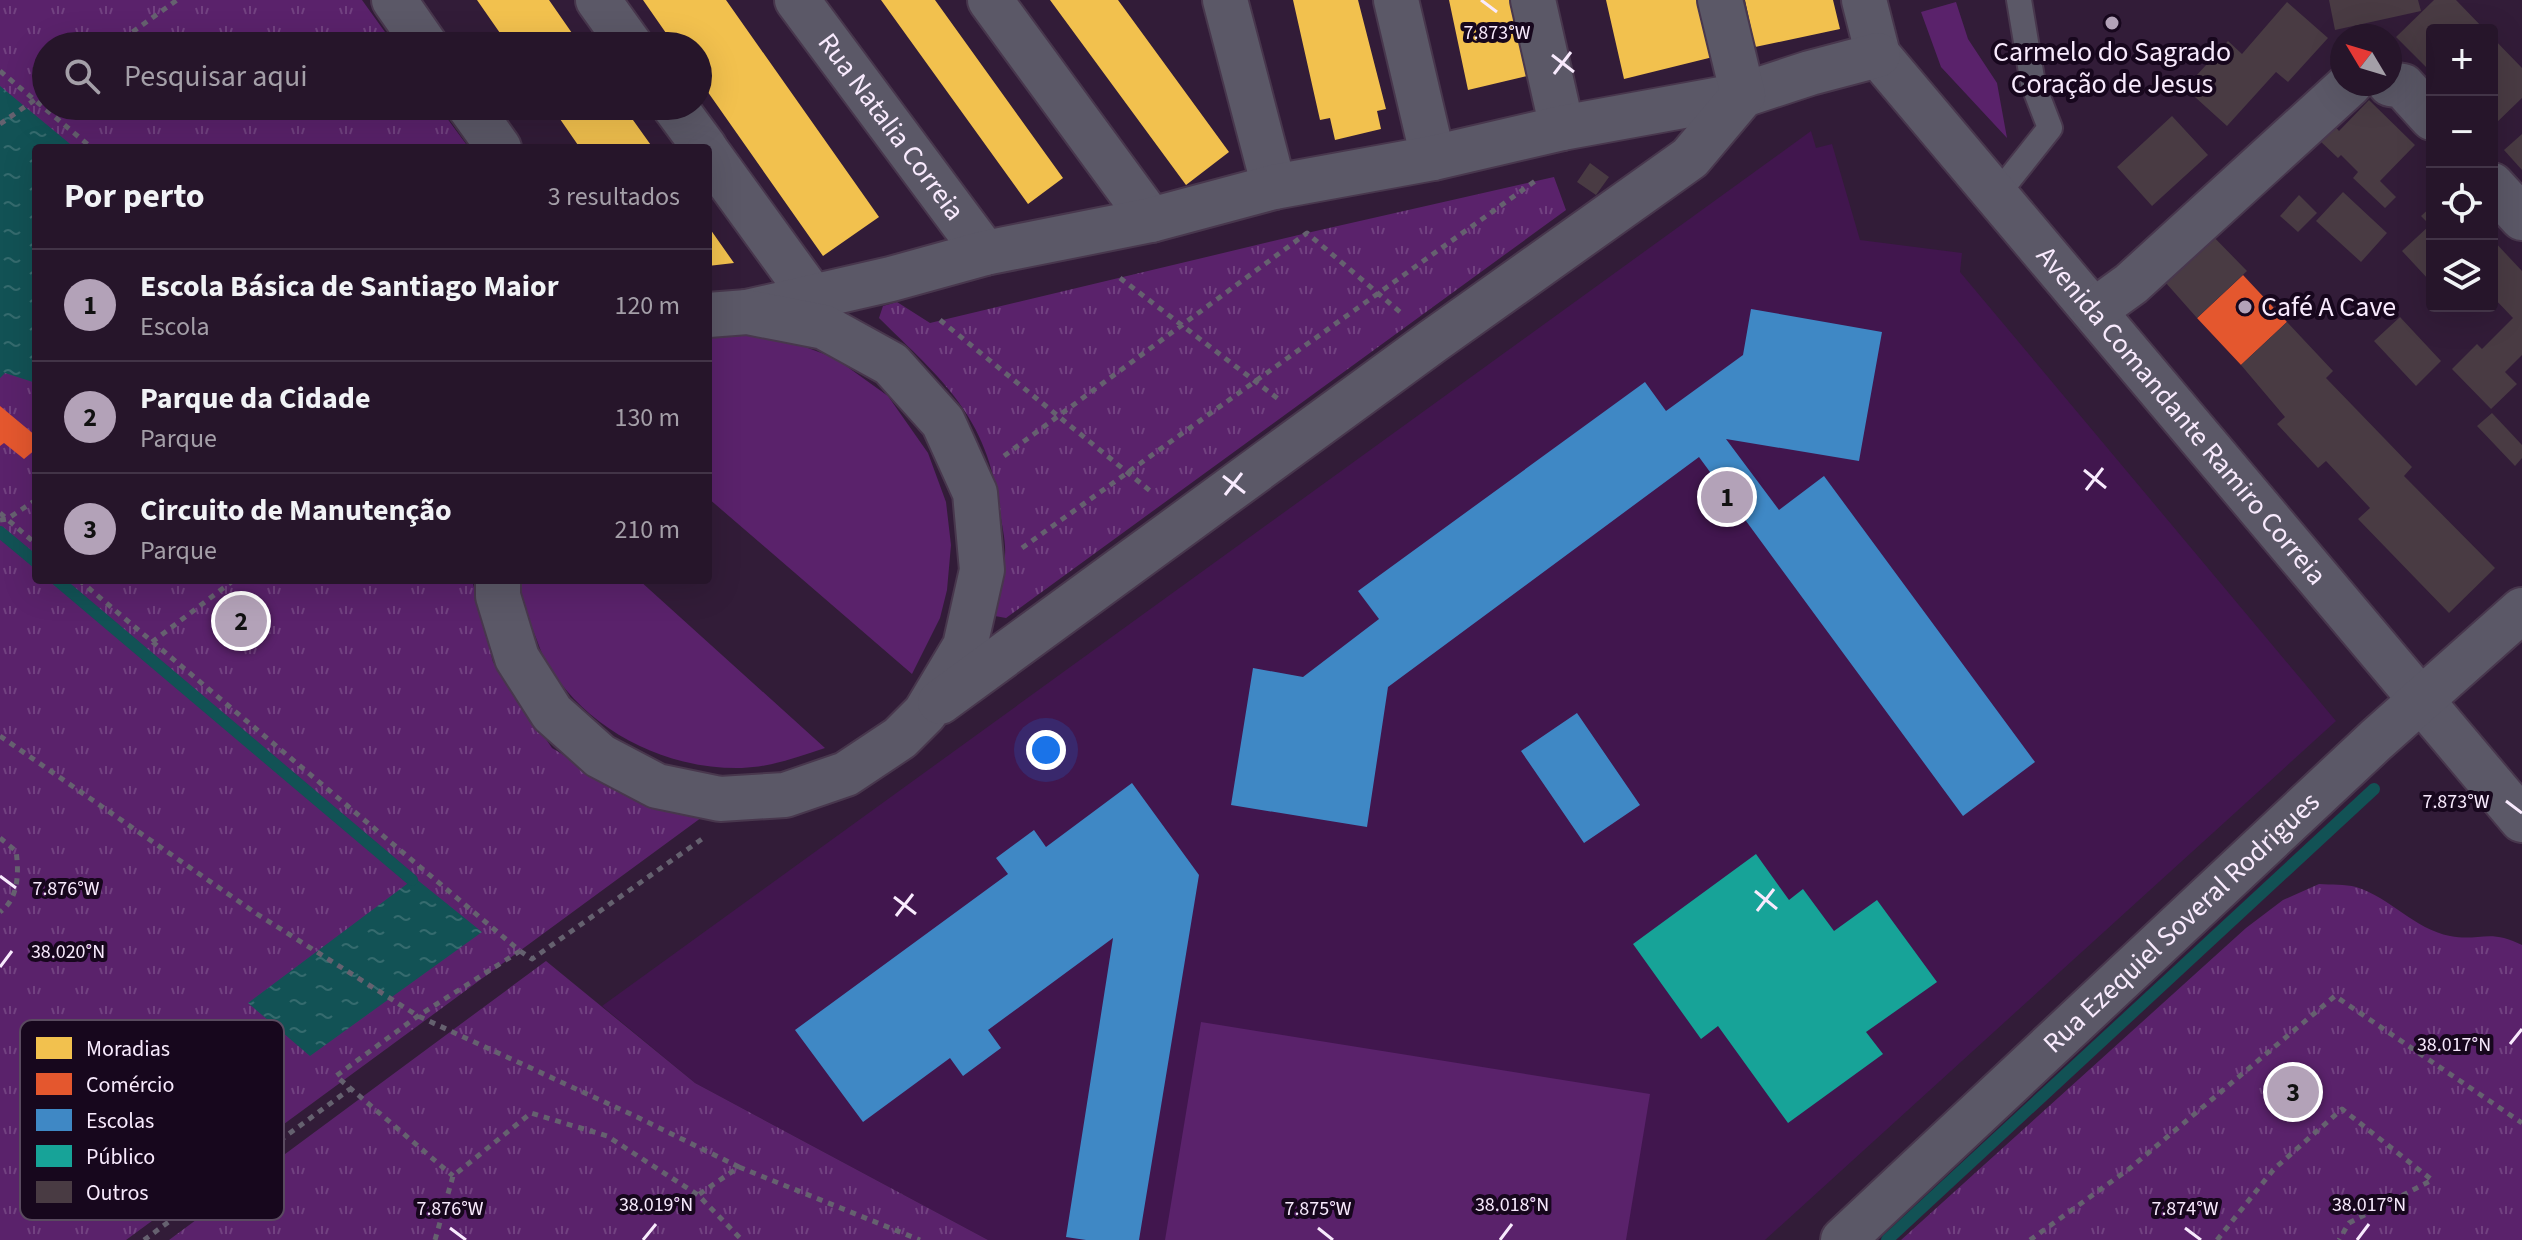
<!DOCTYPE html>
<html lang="pt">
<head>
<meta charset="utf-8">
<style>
  body { margin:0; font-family:"Source Sans 3",sans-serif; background:#2e1e32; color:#f1f3f6 }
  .controls { position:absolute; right:24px; top:24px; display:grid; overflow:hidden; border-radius:8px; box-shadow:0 8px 32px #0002 }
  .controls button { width:72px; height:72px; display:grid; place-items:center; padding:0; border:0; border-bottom:2px solid #423447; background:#26152a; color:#f1f3f6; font:40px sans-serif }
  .compass { position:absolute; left:2330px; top:24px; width:72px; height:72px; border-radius:50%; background:#26152a; box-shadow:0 8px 32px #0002; rotate:308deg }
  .you { position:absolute; left:1046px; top:750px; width:28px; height:28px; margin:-20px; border:6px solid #fff; border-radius:50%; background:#1a73e8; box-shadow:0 0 0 12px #1a73e833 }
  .badge { display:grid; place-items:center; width:52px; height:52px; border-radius:50%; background:#b3a2b8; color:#111; font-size:26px; font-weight:700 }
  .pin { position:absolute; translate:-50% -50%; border:4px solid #fff; box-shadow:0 2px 8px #0006 }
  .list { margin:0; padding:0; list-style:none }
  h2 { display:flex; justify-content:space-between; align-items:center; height:104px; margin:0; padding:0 32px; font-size:34px }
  h2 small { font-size:26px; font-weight:400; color:#a49fa8 }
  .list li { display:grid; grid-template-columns:52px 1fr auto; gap:24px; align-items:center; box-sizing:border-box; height:112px; padding:0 32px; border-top:2px solid #423447 }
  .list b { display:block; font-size:30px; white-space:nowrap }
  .list p { margin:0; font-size:26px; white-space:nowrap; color:#a49fa8 }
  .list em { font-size:26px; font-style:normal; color:#a49fa8 }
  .icon { flex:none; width:44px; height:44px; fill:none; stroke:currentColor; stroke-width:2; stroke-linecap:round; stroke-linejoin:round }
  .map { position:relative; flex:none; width:2522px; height:1240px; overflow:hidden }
  .search { position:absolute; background:#26152a; box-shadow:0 8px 32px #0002; left:32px; top:32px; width:680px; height:88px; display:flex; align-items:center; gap:20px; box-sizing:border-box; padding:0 28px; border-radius:44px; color:#a49fa8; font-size:30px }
  .panel { position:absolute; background:#26152a; box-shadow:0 8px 32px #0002; left:32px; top:144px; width:680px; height:440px; border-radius:8px }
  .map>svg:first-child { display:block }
  .built { fill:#41164e }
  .green { fill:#5a226b }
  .park { fill:url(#park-tufts) }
  .water { fill:url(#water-ripples) }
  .homes { fill:#f2c14e }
  .shops { fill:#e4572e }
  .schools { fill:#3f88c5 }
  .public { fill:#17a398 }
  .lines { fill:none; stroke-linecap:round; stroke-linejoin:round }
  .stream { stroke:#125255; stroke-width:12 }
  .building { fill:#493b43 }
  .lane-casing { stroke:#48374d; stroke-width:28 }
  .street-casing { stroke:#48374d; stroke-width:48 }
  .path { stroke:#65616f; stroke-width:5; stroke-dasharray:6 6; stroke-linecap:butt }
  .lane { stroke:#5b5867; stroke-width:24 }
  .street { stroke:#5b5867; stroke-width:44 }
  .ticks { fill:none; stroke:#f8eafd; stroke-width:3 }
  .poi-dot { fill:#b3a2b8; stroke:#17071d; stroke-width:3 }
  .labels { text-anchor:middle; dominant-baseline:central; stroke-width:8; stroke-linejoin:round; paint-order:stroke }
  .poi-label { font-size:28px; fill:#f8eafd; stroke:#17071d }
  .street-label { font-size:28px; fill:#f8eafd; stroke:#17071d }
  .key { fill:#17071d; stroke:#5a4b60; stroke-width:2 }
  .key-label { font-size:22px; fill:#f8eafd }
  .ticks-label { font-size:20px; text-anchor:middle; fill:#f8eafd; stroke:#17071d; stroke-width:8; stroke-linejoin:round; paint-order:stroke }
</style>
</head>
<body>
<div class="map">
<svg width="2522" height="1240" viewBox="0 0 2522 1240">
  <defs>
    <pattern id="park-tufts" width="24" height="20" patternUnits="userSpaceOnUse" patternTransform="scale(2)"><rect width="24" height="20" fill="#5a226b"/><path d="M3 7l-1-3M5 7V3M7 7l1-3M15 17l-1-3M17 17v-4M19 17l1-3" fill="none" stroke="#724281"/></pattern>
    <pattern id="water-ripples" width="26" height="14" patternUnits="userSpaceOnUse" patternTransform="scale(2)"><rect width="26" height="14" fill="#125255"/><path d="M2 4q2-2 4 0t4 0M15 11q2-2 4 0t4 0" fill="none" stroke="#356b6e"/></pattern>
  </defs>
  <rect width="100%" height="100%" fill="#321c38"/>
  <path class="built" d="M1811 131 1816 148 1832 144 1860 240 1962 253 1960 272 2336 721 1765 1240H988L695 1083 602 1006Z"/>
  <path class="green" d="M1956 2 1968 39 1997 83 2007 138 1941 67 1921 12Z
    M734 333 781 338 835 358 888 396 928 453 946 502 951 545 947 590 940 618 912 674 708 498V336Z
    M520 580H639L825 748C797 757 771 767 742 768 665 770 584 729 546 661 541 653 538 642 534 633 527 615 521 600 520 580Z
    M1201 1022 1650 1094 1626 1240H1165Z"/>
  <path class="park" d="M0 0H362L395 46H46V106H438L469 148H36V580H472L493 662 552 748 637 799 709 812 126 1240H0Z
    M1554 177 1566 210 1006 618 995 616C999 596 1005 575 1005 555 1006 541 1002 526 1000 512 988 416 943 381 879 318L883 306 897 302 930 323 1307 233Z
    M2319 884C2331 885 2345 884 2356 887 2391 898 2414 929 2450 936 2479 942 2489 928 2522 945V1240H1901L2246 928 2283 900Z
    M546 961 695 1083 988 1240H169Z"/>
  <path class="water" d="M0 86 75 148H36V383L5 373 0 378Z
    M415 878 482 932 310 1056 248 1003Z"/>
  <path class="homes" d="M477 0H549L581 46H509Z
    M643 0H726L879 217 823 256 698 78V46H675Z
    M881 0H935L1063 178 1028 204Z
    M1050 0H1118L1229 152 1186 185Z
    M1293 0H1358L1386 109 1377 111 1381 129 1335 140 1330 118 1320 120Z
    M1449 0H1518L1535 74 1468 90Z
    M1606 0H1699L1713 57 1624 79Z
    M1745 0H1833L1840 29 1755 47Z
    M551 106H623L653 148H580Z
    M708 226 734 263 708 266Z"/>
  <path class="shops" d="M2243 275 2287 322 2241 365 2197 318Z
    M0 406 36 436V449L24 459 4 443 0 446Z"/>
  <path class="schools" d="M1751 309 1882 332 1859 461 1726 439 1779 510 1824 476 2035 762 1963 816 1699 457 1388 687 1367 827 1231 805 1253 668 1303 677 1379 619 1358 591 1645 382 1666 411 1743 355Z
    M1577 713 1640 805 1584 843 1521 751Z
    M1132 783 1199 875 1139 1240H1086L1066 1237 1113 938 988 1030 1001 1048 963 1076 950 1058 863 1122 795 1030 1008 874 996 858 1034 830 1046 847Z"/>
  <path class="public" d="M1756 854 1789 900 1803 889 1834 931 1877 900 1937 982 1866 1032 1883 1054 1788 1123 1718 1026 1701 1039 1633 944Z"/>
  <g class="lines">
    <path class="stream" d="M0 532 36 562
      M57 580 412 880
      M1887 1240 2374 789"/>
  </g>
  <path class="building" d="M2329 0H2418L2421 11 2335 30Z
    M2434 0H2456L2485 30H2432V73L2396 37Z
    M2287 2 2328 38 2288 82 2276 72 2227 126 2185 88 2228 41 2242 54Z
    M2492 37 2522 68V98L2492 127Z
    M2369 100 2415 145 2380 181 2396 197 2385 208 2353 178 2358 172 2341 155 2338 158 2318 139 2333 124 2339 131Z
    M2172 116 2208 155 2152 206 2117 167Z
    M2522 134V170L2504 150Z
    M1590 163 1609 177 1596 195 1577 182Z
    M2343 192 2387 233 2361 262 2316 221Z
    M2299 195 2317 213 2298 232 2280 216Z
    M2432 206V277L2429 280 2402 251 2430 225 2421 216Z
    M2206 229 2247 271 2197 318 2158 274Z
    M2492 239 2522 271V355L2505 372 2517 384 2491 409 2452 369 2477 344 2482 349 2513 318 2492 296Z
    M2400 317 2441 361 2416 386 2374 341Z
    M2287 322 2333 371 2326 378 2412 467 2404 476 2495 568 2449 613 2358 519 2370 508 2326 461 2318 468 2277 424 2285 417 2241 365Z
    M2492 413 2522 445V458L2515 466 2477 426Z"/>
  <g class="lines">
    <defs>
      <path id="lane" d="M1996 196 2050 128 2033 84 2019 0"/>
      <g id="street">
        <path d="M394 0 426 46"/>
        <path d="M598 0 631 46"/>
        <path id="s1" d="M797 0 985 253"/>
        <path d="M990 0 1151 220"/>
        <path d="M1225 0 1274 187"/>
        <path d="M1396 0 1433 158"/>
        <path d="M1533 0 1562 128"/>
        <path id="s2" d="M1864 0 1878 55 2522 820"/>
        <path d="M2390 84 2403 86 2432 118"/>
        <path d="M469 106 499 148"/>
        <path d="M674 106 705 148"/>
        <path d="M708 153 813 298"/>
        <path d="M2492 185 2522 218"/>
        <path d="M2095 310 2131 284 2350 84"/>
        <path d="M747 312 891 279 985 253 1151 220 1274 187 1433 158 1562 128 1743 95 1810 73 1878 55"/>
        <path d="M498 580V596L517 658 552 713 600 756 657 786 720 799 785 795 846 774 900 738 925 713 965 646 982 570 975 493 943 422 891 364 824 327 747 312 708 315"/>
        <path d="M940 702 1433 341 1690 158 1743 95 1720 0"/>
        <path id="s3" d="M1843 1240 2376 740 2522 610"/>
      </g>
    </defs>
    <use href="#lane" class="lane-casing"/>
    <use href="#street" class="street-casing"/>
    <path class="path" d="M113 46 177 0
      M0 71 92 148
      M0 124 46 92
      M1120 278 1281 401
      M940 320 1154 494
      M1004 456 1307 233 1400 312
      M0 513 36 544
      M0 520 7 519 36 500
      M1022 548 1538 179
      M79 580 520 951 418 1016 336 1076 453 1176
      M152 642 234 580
      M0 736 257 914 418 1016 637 1117 739 1167 698 1195
      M0 838 16 851C19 871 19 899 0 912
      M520 951 532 959 702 839
      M739 1167 920 1240
      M144 1240 350 1089
      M435 1240 453 1176 531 1113 607 1136 698 1195 742 1240
      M2030 1240 2129 1169 2335 996 2522 1123
      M2217 1240 2274 1169 2342 1109 2432 1180 2349 1223 2339 1240"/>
    <use href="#lane" class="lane"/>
    <use href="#street" class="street"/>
  </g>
  <path class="ticks" d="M1481 0 1497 12M1552 55 1574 72M1554 74 1571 52M2084 470 2106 488M1223 476 1245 493M2086 490 2103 468M1225 495 1242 473M2506 801 2522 813M0 876 16 888M1755 891 1777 909M894 897 916 914M1757 911 1774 889M896 916 913 894M0 967 12 951M2510 1044 2522 1029M450 1228 466 1240M1318 1228 1333 1240M2185 1228 2201 1240M643 1240 656 1224M1500 1240 1512 1224M2357 1240 2369 1224"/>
  <g class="poi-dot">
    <circle cx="2112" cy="23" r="8"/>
    <circle cx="2245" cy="307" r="8"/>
  </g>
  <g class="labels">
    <g class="poi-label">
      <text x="2112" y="52">Carmelo do Sagrado<tspan x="2112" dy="32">Coração de Jesus</tspan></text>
      <text x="2261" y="307" text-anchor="start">Café A Cave</text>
    </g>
    <g class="street-label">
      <text stroke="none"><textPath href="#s1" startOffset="158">Rua Natalia Correia</textPath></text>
      <text stroke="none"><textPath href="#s2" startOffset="528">Avenida Comandante Ramiro Correia</textPath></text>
      <text stroke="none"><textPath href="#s3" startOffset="464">Rua Ezequiel Soveral Rodrigues</textPath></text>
    </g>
  </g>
  <rect x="20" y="1020" width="264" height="200" rx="12" class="key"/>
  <rect x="36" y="1037" width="36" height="22" fill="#f2c14e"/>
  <rect x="36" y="1073" width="36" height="22" fill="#e4572e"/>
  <rect x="36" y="1109" width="36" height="22" fill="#3f88c5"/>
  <rect x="36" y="1145" width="36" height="22" fill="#17a398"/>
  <rect x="36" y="1181" width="36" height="22" fill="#493b43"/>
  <g class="key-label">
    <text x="86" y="1056">Moradias</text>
    <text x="86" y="1092">Comércio</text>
    <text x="86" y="1128">Escolas</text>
    <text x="86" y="1164">Público</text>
    <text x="86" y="1200">Outros</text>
  </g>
  <g class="ticks-label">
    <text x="1497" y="39">7.873°W</text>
    <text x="2456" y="808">7.873°W</text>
    <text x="66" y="895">7.876°W</text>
    <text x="68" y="958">38.020°N</text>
    <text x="2454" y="1051">38.017°N</text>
    <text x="656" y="1211">38.019°N</text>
    <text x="1512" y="1211">38.018°N</text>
    <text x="2369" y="1211">38.017°N</text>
    <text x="450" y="1215">7.876°W</text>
    <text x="1318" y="1215">7.875°W</text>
    <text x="2185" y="1215">7.874°W</text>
  </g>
</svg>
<div class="controls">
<button>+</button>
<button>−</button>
<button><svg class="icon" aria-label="locate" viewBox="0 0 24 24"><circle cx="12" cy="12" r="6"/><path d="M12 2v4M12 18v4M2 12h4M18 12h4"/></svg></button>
<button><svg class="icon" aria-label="layers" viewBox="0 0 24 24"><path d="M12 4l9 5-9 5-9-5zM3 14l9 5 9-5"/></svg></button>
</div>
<svg class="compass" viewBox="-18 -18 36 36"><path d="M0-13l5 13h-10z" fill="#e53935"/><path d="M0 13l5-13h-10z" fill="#a49fa8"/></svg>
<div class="you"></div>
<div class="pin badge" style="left:1727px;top:497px">1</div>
<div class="pin badge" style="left:241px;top:621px">2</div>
<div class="pin badge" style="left:2293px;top:1092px">3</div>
<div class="search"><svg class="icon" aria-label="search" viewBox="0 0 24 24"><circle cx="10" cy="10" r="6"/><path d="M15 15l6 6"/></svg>Pesquisar aqui</div>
<section class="panel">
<h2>Por perto<small>3 resultados</small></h2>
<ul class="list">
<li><span class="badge">1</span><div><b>Escola Básica de Santiago Maior</b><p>Escola</p></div><em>120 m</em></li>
<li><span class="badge">2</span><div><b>Parque da Cidade</b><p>Parque</p></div><em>130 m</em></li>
<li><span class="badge">3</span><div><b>Circuito de Manutenção</b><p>Parque</p></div><em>210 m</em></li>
</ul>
</section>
</div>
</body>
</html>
